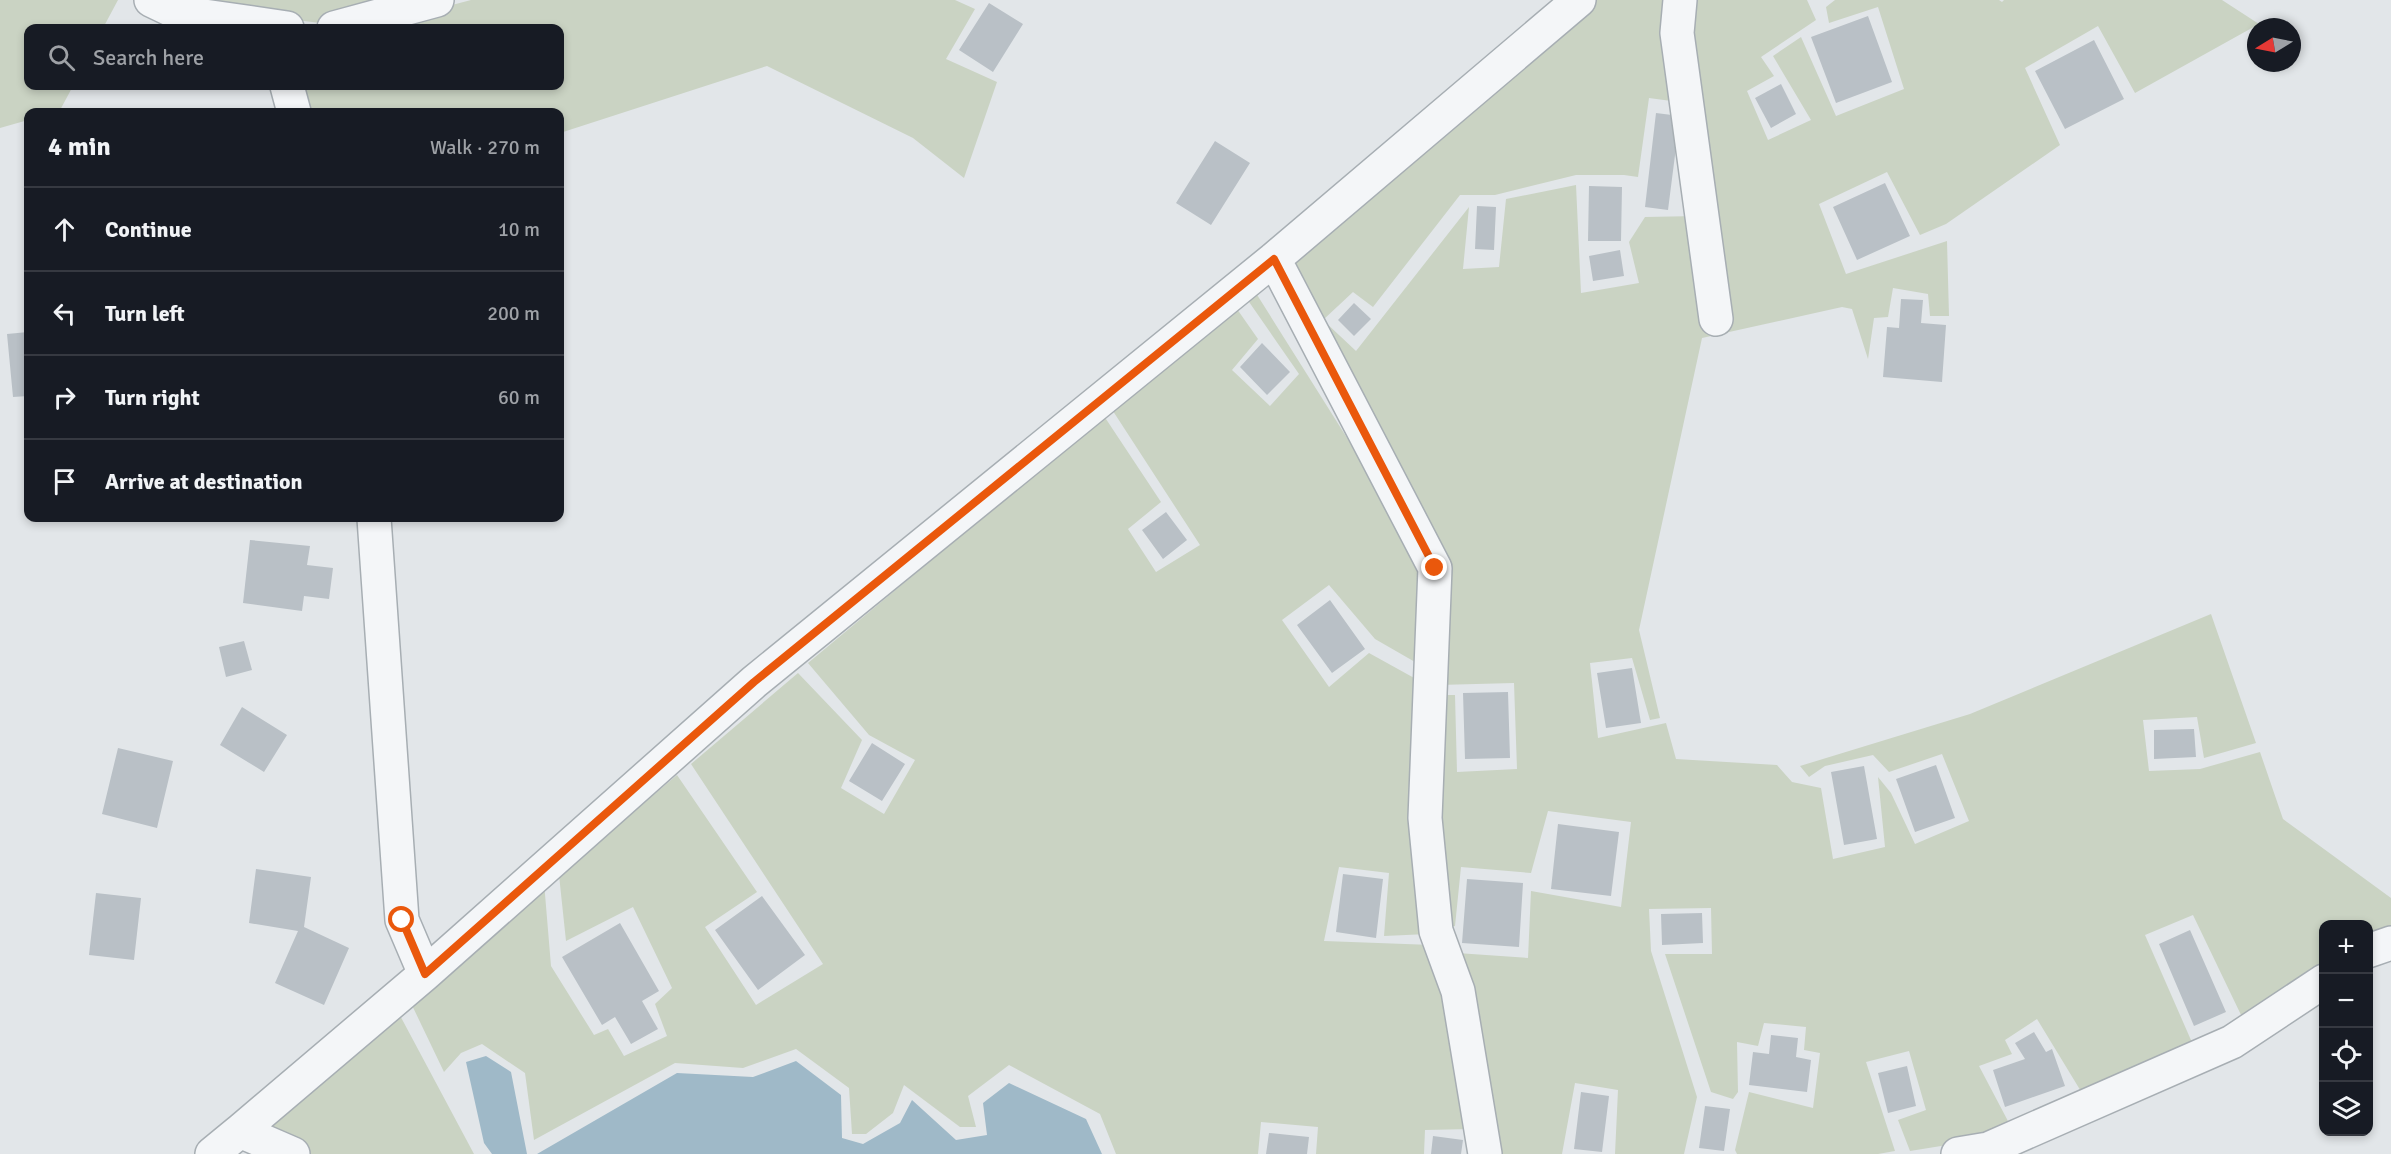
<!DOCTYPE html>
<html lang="en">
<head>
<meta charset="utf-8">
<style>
  body { margin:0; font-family:Signika,sans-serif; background:#20242c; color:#f1f3f6 }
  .controls { position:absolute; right:18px; bottom:18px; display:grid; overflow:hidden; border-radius:12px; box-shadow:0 3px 9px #0003 }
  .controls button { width:54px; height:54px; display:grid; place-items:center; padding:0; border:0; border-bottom:2px solid #363941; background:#171b24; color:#f1f3f6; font:30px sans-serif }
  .compass { position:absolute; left:2247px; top:18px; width:54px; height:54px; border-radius:50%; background:#171b24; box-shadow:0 3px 9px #0003; rotate:260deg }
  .stop { position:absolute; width:18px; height:18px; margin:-14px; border:4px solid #ea580c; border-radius:50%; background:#fff }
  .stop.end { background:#ea580c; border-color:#fff; box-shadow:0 2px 6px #0008 }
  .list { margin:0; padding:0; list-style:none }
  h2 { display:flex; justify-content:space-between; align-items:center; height:78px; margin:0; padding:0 24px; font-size:26px }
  h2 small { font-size:20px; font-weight:400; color:#9ea1a6 }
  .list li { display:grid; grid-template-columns:39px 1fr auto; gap:18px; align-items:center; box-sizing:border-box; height:84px; padding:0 24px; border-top:2px solid #363941 }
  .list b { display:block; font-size:22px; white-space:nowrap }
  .list em { font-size:20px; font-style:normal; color:#9ea1a6 }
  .icon { flex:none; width:33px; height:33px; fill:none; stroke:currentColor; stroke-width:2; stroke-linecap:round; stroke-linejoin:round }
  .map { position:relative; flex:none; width:2391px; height:1154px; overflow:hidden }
  .search { position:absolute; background:#171b24; box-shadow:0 3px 9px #0003; left:24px; top:24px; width:540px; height:66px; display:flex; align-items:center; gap:15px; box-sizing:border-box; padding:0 21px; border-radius:12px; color:#9ea1a6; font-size:22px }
  .panel { position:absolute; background:#171b24; box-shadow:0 3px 9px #0003; left:24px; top:108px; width:540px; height:414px; border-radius:12px }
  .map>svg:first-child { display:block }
  .green { fill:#cad3c3 }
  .water { fill:#9fb9c8 }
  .building { fill:#b9c0c6 }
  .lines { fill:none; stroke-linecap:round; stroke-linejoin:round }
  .minor-casing { stroke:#a7aeb3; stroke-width:36 }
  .minor { stroke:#f4f6f8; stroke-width:33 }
  .route { stroke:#ea580c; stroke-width:8 }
</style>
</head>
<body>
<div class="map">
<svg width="2391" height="1154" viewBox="0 0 2391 1154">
  <rect width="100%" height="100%" fill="#e2e6e9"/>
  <path class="green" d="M0 0H118L103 28H28V86H73L59 112H28V120L0 128Z
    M176 0H403L320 23 265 16Z
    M471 0H955L975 9 946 59 997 82 964 178 913 138 767 66 560 133V112H302L294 86H560V28H365Z
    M1595 0H1664L1679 102 1649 98 1638 177 1624 175H1576L1495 195H1460L1373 307 1353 292 1323 320 1356 351 1469 207 1463 269 1499 267 1506 199 1576 185 1581 293 1639 283 1629 242 1645 217 1697 216 1729 321 1709 138 1688 37 1685 0H1807L1816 20 1761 57 1774 76 1747 91 1768 140 1811 120 1773 56 1801 37 1836 116 1904 89 1878 7 1829 23 1826 7 1835 0H1999L2002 2 2004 0H2222L2259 24 2135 93 2098 26 2025 68 2060 145 1946 224 1920 235 1887 172 1819 204 1846 274 1947 241 1949 316H1930L1928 294 1893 288 1888 317 1874 318 1868 359 1852 309 1842 307 1702 338 1639 630 1660 718 1650 720 1632 658 1590 663 1598 738 1666 723 1676 759 1777 765 1792 782 1821 788 1833 859 1885 847 1878 777 1891 793 1915 844 1969 821 1942 754 1889 772 1873 755 1825 766 1809 777 1800 766 1970 714 2211 614 2256 743 2204 758 2197 717 2143 720 2149 771 2200 769 2260 752 2283 819 2391 898V930L2369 938 2368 924H2324L2323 962 2242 1017 2193 915 2145 935 2194 1047 2082 1093 2037 1019 2005 1040 2012 1054 1979 1066 2009 1123 1972 1141 1910 1151 1898 1120 1926 1110 1909 1051 1866 1062 1895 1151 1878 1154H1737L1735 1150 1749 1092 1813 1108 1820 1053 1804 1050 1806 1027 1764 1023 1758 1046 1737 1042 1738 1092 1733 1099 1711 1092 1665 954H1712L1711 908 1649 909 1651 951 1697 1097 1684 1154H1615L1618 1090 1575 1083 1562 1154H1498L1457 953 1528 958 1531 891 1621 907 1631 822 1548 811 1531 873 1461 867 1455 926 1447 928 1432 695H1455L1457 772 1517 769 1514 683 1438 685 1448 567 1269 279Z
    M1254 290 1427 565 1415 662 1375 639 1329 585 1282 620 1329 687 1369 653 1416 679 1428 934 1384 936 1389 873 1339 867 1324 941 1432 945 1472 1129 1425 1130 1424 1154H1316L1318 1127 1261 1122 1258 1154H1116L1100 1114 1009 1065 968 1096 976 1127H960L904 1085 893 1113 866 1134H852L849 1088 796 1049 743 1068 675 1063 534 1140 525 1073 482 1044 461 1053 444 1072 409 999 544 882 551 966 594 1035 608 1029 624 1056 667 1036 655 1004 672 988 633 907 566 941 559 875 677 775 757 892 705 927 756 1005 823 964 691 764 798 673 862 740 841 788 884 814 915 760 869 735 808 663 1104 416 1161 502 1128 529 1156 572 1200 545 1111 408 1237 309 1258 339 1232 370 1270 406 1299 374 1247 299Z
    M396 1008 474 1154H308L253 1128Z"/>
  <path class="water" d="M486 1056 511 1072 527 1154H492L484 1143 466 1062Z
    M796 1061 841 1095 842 1138 863 1144 900 1123 912 1100 956 1140 987 1135 983 1103 1009 1083 1086 1119 1102 1154H537L677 1073 753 1077Z"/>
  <path class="building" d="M989 3 1023 24 993 72 959 50Z
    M1868 16 1892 82 1836 103 1811 37Z
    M2094 40 2124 99 2065 129 2035 71Z
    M1781 84 1796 114 1771 128 1755 98Z
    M1656 113 1680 116 1668 210 1645 207Z
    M1215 141 1250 163 1211 225 1176 203Z
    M1885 183 1910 236 1857 260 1833 207Z
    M1589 186 1622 187 1621 241H1588Z
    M1477 206 1496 207 1494 250 1475 249Z
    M1620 250 1624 276 1593 281 1589 256Z
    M1901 299 1923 300 1921 323 1946 325 1942 382 1883 377 1887 327 1899 328Z
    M1354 303 1371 319 1354 336 1338 320Z
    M28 332V396L13 397 7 334Z
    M1262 343 1290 372 1267 395 1240 367Z
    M1166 512 1187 540 1163 559 1142 530Z
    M250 540 310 546 307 565 333 568 329 599 304 596 302 611 243 603Z
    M1330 600 1365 649 1332 673 1297 625Z
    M244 641 252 670 226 677 219 647Z
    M1632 668 1641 723 1606 728 1597 673Z
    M1508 692 1510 758 1465 759 1463 693Z
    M242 707 287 735 264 772 220 745Z
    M2194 729 2196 757 2154 759V730Z
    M872 743 905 764 882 801 849 781Z
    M118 748 173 761 157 828 102 814Z
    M1936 765 1955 818 1915 832 1896 779Z
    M1864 766 1877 839 1844 845 1831 772Z
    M1558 824 1619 832 1611 896 1551 889Z
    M256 869 311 877 304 927 349 948 324 1005 275 983 298 931 249 923Z
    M1343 874 1383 879 1376 938 1336 932Z
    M1467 879 1523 883 1519 947 1462 943Z
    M96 893 141 898 134 960 89 955Z
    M762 896 805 955 758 990 715 930Z
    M1702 913 1703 943 1662 945 1661 914Z
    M620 923 659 991 642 1001 658 1029 631 1044 615 1017 602 1025 562 957Z
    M2190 930 2226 1012 2194 1026 2159 944Z
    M2034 1032 2046 1052 2052 1049 2065 1086 2005 1107 1993 1070 2025 1059 2015 1043Z
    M1771 1035 1798 1038 1796 1057 1811 1060 1807 1092 1749 1085 1753 1052 1769 1054Z
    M1907 1066 1916 1106 1888 1113 1878 1073Z
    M1581 1092 1609 1096 1602 1152 1574 1149Z
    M1705 1106 1730 1109 1724 1151 1699 1148Z
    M1269 1133 1309 1137 1307 1154H1266Z
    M1433 1136 1463 1140 1461 1154H1431Z"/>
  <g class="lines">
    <defs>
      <path id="minor" d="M151 0 176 12 287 28
        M1680 0 1677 33 1716 319
        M334 28 437 0
        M287 86 294 112
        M1274 259 1435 568 1425 818 1436 931 1458 991 1485 1154
        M374 518 402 920 425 974
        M2368 951 2391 943
        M212 1154 240 1131
        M293 1154 240 1131 425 974 754 682 1274 259 1579 0
        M1958 1154 1988 1149 2232 1042 2324 981"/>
    </defs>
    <use href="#minor" class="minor-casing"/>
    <use href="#minor" class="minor"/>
  </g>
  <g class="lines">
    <path class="route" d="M402 920 425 974 754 682 1274 259 1435 568"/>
  </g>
</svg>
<div class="controls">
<button>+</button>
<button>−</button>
<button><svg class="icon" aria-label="locate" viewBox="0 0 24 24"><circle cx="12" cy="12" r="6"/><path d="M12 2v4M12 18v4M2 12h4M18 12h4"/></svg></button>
<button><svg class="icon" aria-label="layers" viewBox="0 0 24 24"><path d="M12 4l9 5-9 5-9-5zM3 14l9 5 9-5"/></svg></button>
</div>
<svg class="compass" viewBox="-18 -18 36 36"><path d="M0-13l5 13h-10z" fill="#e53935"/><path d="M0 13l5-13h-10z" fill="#9ea1a6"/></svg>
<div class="stop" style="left:402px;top:920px"></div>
<div class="stop end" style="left:1435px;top:568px"></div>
<div class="search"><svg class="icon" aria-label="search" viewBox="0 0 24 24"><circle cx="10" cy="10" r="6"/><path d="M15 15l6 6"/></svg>Search here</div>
<section class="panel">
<h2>4 min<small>Walk · 270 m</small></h2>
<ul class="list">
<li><svg class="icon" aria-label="ahead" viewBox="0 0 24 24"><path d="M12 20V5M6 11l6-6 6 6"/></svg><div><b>Continue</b></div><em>10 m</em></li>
<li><svg class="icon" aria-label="left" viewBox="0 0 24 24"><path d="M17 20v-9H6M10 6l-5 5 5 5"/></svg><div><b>Turn left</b></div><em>200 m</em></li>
<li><svg class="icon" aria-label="right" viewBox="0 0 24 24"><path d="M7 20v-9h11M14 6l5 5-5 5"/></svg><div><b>Turn right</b></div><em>60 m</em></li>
<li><svg class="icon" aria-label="arrive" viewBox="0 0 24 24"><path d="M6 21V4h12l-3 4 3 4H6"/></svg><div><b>Arrive at destination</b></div></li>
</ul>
</section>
</div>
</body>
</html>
